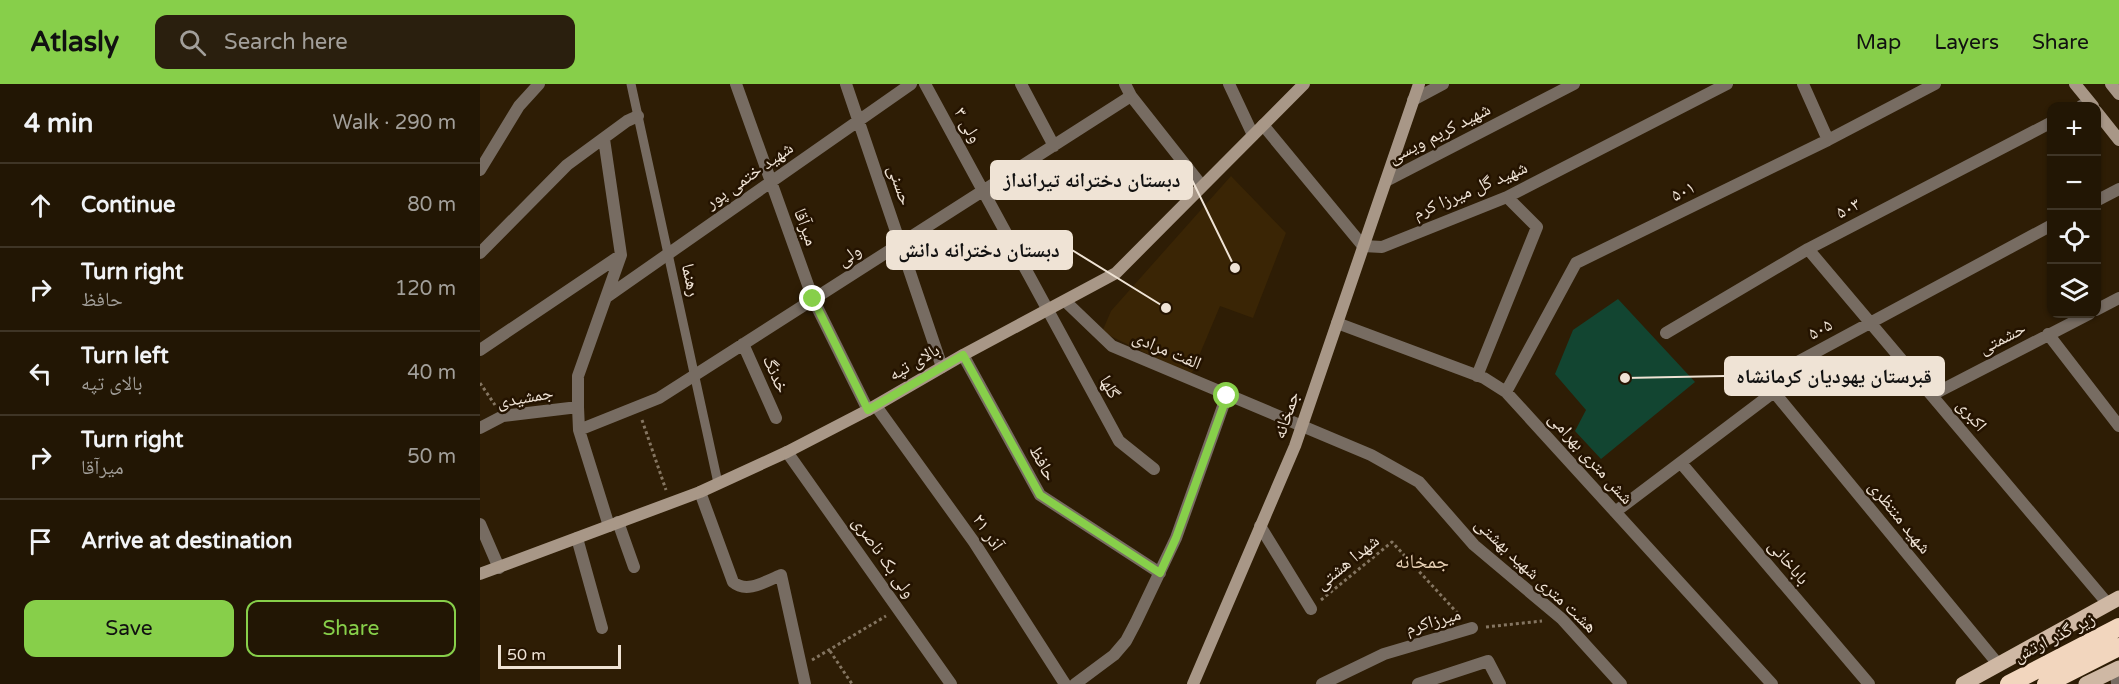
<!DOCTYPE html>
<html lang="en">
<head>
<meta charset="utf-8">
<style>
  body { margin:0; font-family:"Varela Round","Noto Naskh Arabic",sans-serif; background:#2a1f0e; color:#f1f3f6 }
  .controls { position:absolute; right:18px; top:18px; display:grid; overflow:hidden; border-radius:12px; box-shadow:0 2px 4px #0004 }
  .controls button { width:54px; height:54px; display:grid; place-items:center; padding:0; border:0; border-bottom:2px solid #3f3526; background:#221604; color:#f1f3f6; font:30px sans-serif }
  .scale { position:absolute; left:18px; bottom:15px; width:123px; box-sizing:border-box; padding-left:6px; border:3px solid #efe3d5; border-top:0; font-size:16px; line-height:21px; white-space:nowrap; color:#efe3d5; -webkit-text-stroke:4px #241300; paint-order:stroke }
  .stop { position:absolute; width:18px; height:18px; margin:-14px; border:4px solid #87cf4a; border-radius:50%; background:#fff }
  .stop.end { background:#87cf4a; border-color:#fff; box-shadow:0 2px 6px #0008 }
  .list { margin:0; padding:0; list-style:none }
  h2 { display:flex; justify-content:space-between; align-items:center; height:78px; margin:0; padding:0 24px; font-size:26px }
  h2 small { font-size:20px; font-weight:400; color:#a29f9a }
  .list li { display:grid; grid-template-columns:39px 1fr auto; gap:18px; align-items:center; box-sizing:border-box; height:84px; padding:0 24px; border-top:2px solid #3f3526 }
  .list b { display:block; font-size:22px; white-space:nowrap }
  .list p { margin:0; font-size:20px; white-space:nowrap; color:#a29f9a }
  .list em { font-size:20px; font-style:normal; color:#a29f9a }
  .actions { display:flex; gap:12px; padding:18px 24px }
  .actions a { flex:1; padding:14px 0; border:2px solid #87cf4a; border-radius:12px; text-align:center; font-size:21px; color:#87cf4a }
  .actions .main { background:#87cf4a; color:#111 }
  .icon { flex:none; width:33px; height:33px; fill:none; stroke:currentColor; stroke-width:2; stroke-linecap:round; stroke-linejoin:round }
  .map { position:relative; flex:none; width:1639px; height:600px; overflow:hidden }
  header { display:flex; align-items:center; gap:36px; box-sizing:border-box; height:84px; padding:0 30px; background:#87cf4a; color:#111 }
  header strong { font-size:28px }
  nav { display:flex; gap:33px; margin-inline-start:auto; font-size:21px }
  .search { width:420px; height:54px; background:#2a1f0e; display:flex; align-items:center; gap:15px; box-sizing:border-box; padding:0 21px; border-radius:12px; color:#a29f9a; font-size:22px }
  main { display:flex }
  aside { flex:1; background:#221604 }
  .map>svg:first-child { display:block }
  .built { fill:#3a2505 }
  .green { fill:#124531 }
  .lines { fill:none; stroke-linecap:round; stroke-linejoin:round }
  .path { stroke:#847561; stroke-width:3; stroke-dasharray:3 3; stroke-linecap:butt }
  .lane { stroke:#776c62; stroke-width:9 }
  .street { stroke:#776c62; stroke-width:12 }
  .secondary { stroke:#a89787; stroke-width:12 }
  .primary { stroke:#cfb8a4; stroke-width:15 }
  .highway { stroke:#f2d6be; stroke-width:18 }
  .route { stroke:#87cf4a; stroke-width:8 }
  .labels { text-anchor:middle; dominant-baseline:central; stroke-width:5; stroke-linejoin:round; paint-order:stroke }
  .street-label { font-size:18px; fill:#efe3d5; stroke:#241300 }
  .neighbourhood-label { font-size:20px; fill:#e8d1b5; stroke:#241300 }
  .leader { fill:none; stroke:#efe3d5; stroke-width:2 }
  .callout-dot { fill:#efe3d5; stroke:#241300; stroke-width:2 }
  .callout { fill:#efe3d5; stroke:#efe3d5; stroke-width:2 }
  .callout-label { font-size:20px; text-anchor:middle; font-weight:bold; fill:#111 }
</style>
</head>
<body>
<header>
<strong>Atlasly</strong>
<div class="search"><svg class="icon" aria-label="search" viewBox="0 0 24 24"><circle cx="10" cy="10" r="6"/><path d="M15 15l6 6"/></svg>Search here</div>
<nav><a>Map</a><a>Layers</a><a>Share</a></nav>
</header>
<main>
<aside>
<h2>4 min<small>Walk · 290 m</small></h2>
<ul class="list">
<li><svg class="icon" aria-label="ahead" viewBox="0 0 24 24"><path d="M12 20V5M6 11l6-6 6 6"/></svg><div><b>Continue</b></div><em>80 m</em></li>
<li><svg class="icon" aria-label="right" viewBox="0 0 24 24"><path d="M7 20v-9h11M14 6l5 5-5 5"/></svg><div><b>Turn right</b><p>حافظ</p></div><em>120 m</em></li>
<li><svg class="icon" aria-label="left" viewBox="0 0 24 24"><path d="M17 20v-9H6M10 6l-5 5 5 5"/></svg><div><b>Turn left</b><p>بالای تپه</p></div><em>40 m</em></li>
<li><svg class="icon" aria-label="right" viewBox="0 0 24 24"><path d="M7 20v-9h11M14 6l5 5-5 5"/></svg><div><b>Turn right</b><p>میرآقا</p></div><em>50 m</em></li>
<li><svg class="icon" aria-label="arrive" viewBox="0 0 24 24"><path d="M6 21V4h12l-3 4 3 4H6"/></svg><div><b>Arrive at destination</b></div></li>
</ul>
<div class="actions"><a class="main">Save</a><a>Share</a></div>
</aside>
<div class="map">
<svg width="1639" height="600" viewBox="0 0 1639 600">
  <rect width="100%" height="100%" fill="#2e1d05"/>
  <path class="built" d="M751 92 806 149 773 234 740 222 711 291 622 248 631 227Z"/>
  <path class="green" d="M1138 215 1215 298 1121 375 1095 347 1106 326 1075 290 1093 246Z"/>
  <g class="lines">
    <path class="path" d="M0 299 15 321
      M162 336 186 406
      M841 516 912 458 982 534
      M1006 543 1062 537
      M350 567 372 600
      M332 576 406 532"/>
    <path class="lane" d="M151 0 238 399"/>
    <path class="street" d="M256 0 333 215 388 326
      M366 0 462 283
      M445 0 639 357 674 385
      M541 0 574 62
      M645 0 651 12 722 102
      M749 0 773 51
      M1323 0 1348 56
      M933 16 963 0
      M1601 22 1609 18
      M783 41 883 162 902 163 1027 113 1247 0
      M124 55 141 171 98 292V323L99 346 129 442
      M0 86 39 22 59 0
      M906 97 1094 0
      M1616 117 1639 105
      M1328 165 1628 520
      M0 169 87 81 147 37 158 32
      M128 212 431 0
      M585 217 632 262 891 371 939 398 994 461 1082 535 1141 600
      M1616 226 1639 214
      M857 239 1004 294 1026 308 1292 600
      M1186 249 1328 165 1572 38
      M1568 250 1639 342
      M263 260 296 334
      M0 266 141 171
      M483 271 560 411 680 489
      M997 292 1057 143 1027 113
      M1026 308 1096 179 1348 56 1455 0
      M1294 308 1518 580
      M1452 311 1609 230
      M396 322 494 458 585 600
      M0 344 23 332 98 323
      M99 346 179 314 651 12
      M307 368 471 600
      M1201 379 1389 600
      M220 408 253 498C267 510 286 497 301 491L325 600
      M1135 428 1294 308 1284 296 1572 141
      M138 438 154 483
      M0 440 19 484
      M780 442 831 525
      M97 454 122 544
      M1636 585 1637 600
      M595 600 634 571 646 557 656 538 696 454 747 311
      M842 600 904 570 992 544
      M938 600 1008 577 1020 600"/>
    <path class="secondary" d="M1595 0 1613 22
      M1631 0 1639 10
      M1616 27 1639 56
      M0 490 220 408 307 368 388 326 483 271 636 189 824 0
      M713 600 815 362 939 0"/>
    <path class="primary" d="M1483 600 1639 514
      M1606 600 1639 584"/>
    <path class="highway" d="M1529 600 1639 543
      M1566 600 1639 563"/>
  </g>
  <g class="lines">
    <path class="route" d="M333 215 388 326 483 271 560 411 680 489 696 454 747 312"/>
  </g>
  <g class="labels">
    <g class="street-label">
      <text transform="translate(488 41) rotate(61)">ولی ۳</text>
      <text transform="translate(959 49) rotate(-27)">شهید کریم ویسی</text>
      <text transform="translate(269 91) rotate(-35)">شهید ختمی پور</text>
      <text transform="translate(420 101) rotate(71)">حسنی</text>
      <text transform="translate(990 106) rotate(-23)">شهید گل میرزا کرم</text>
      <text transform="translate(1203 107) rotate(-26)">۵۰۱</text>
      <text transform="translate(1368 124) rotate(-28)">۵۰۳</text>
      <text transform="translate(326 143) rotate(70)">میرآقا</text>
      <text transform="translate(369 171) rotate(-33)">ولی</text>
      <text transform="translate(211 196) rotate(78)">رهنما</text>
      <text transform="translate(1340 245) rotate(-29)">۵۰۵</text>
      <text transform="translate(1522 254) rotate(-27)">حشمتی</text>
      <text transform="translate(687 266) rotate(23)">الفت مرادی</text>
      <text transform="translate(434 278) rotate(-30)">بالای تپه</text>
      <text transform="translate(296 290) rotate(66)">خدنگ</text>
      <text transform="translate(630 303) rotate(61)">گلها</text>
      <text transform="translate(45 313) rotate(-10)">جمشیدی</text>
      <text transform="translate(806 331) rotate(-71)">جمخانه</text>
      <text transform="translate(1492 331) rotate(50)">اکبری</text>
      <text transform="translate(1111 374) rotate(48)">شش متری بهرامی</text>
      <text transform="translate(563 379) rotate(61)">حافظ</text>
      <text transform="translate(1420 433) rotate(51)">شهید منتظری</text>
      <text transform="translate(508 448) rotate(56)">۲۱ آذر</text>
      <text transform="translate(404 473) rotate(55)">ولی بک ناصری</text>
      <text transform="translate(867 478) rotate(-39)">شهدا هشتی</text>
      <text transform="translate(1309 478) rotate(50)">باباخانی</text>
      <text transform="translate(1056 491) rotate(43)">هشت متری شهید بهشتی</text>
      <text transform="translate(953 537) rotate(-16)">میرزاکرم</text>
      <text transform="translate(1574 553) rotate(-27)">زیر گذر ارتش</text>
    </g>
    <g class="neighbourhood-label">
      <text x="942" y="478">جمخانه</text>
    </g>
  </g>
  <path class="leader" d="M755 184L712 96M686 224L592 166M1145 294L1245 292"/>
  <g class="callout-dot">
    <circle cx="755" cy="184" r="6"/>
    <circle cx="686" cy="224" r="6"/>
    <circle cx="1145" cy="294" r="6"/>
  </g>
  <g class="callout">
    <rect x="511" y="77" width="201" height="38" rx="6"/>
    <rect x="407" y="147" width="185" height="38" rx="6"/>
    <rect x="1245" y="273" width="219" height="38" rx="6"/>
  </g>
  <g class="callout-label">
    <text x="612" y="103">دبستان دخترانه تیرانداز</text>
    <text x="499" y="173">دبستان دخترانه دانش</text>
    <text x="1354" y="299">قبرستان یهودیان کرمانشاه</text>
  </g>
</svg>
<div class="controls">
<button>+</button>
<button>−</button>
<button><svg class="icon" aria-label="locate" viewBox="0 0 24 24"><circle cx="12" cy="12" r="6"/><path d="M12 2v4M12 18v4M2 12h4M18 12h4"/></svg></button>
<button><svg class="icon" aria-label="layers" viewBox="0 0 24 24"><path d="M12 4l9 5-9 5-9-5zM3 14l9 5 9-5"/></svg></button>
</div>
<div class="scale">50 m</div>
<div class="stop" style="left:747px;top:312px"></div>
<div class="stop end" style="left:333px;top:215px"></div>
</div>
</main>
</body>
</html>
